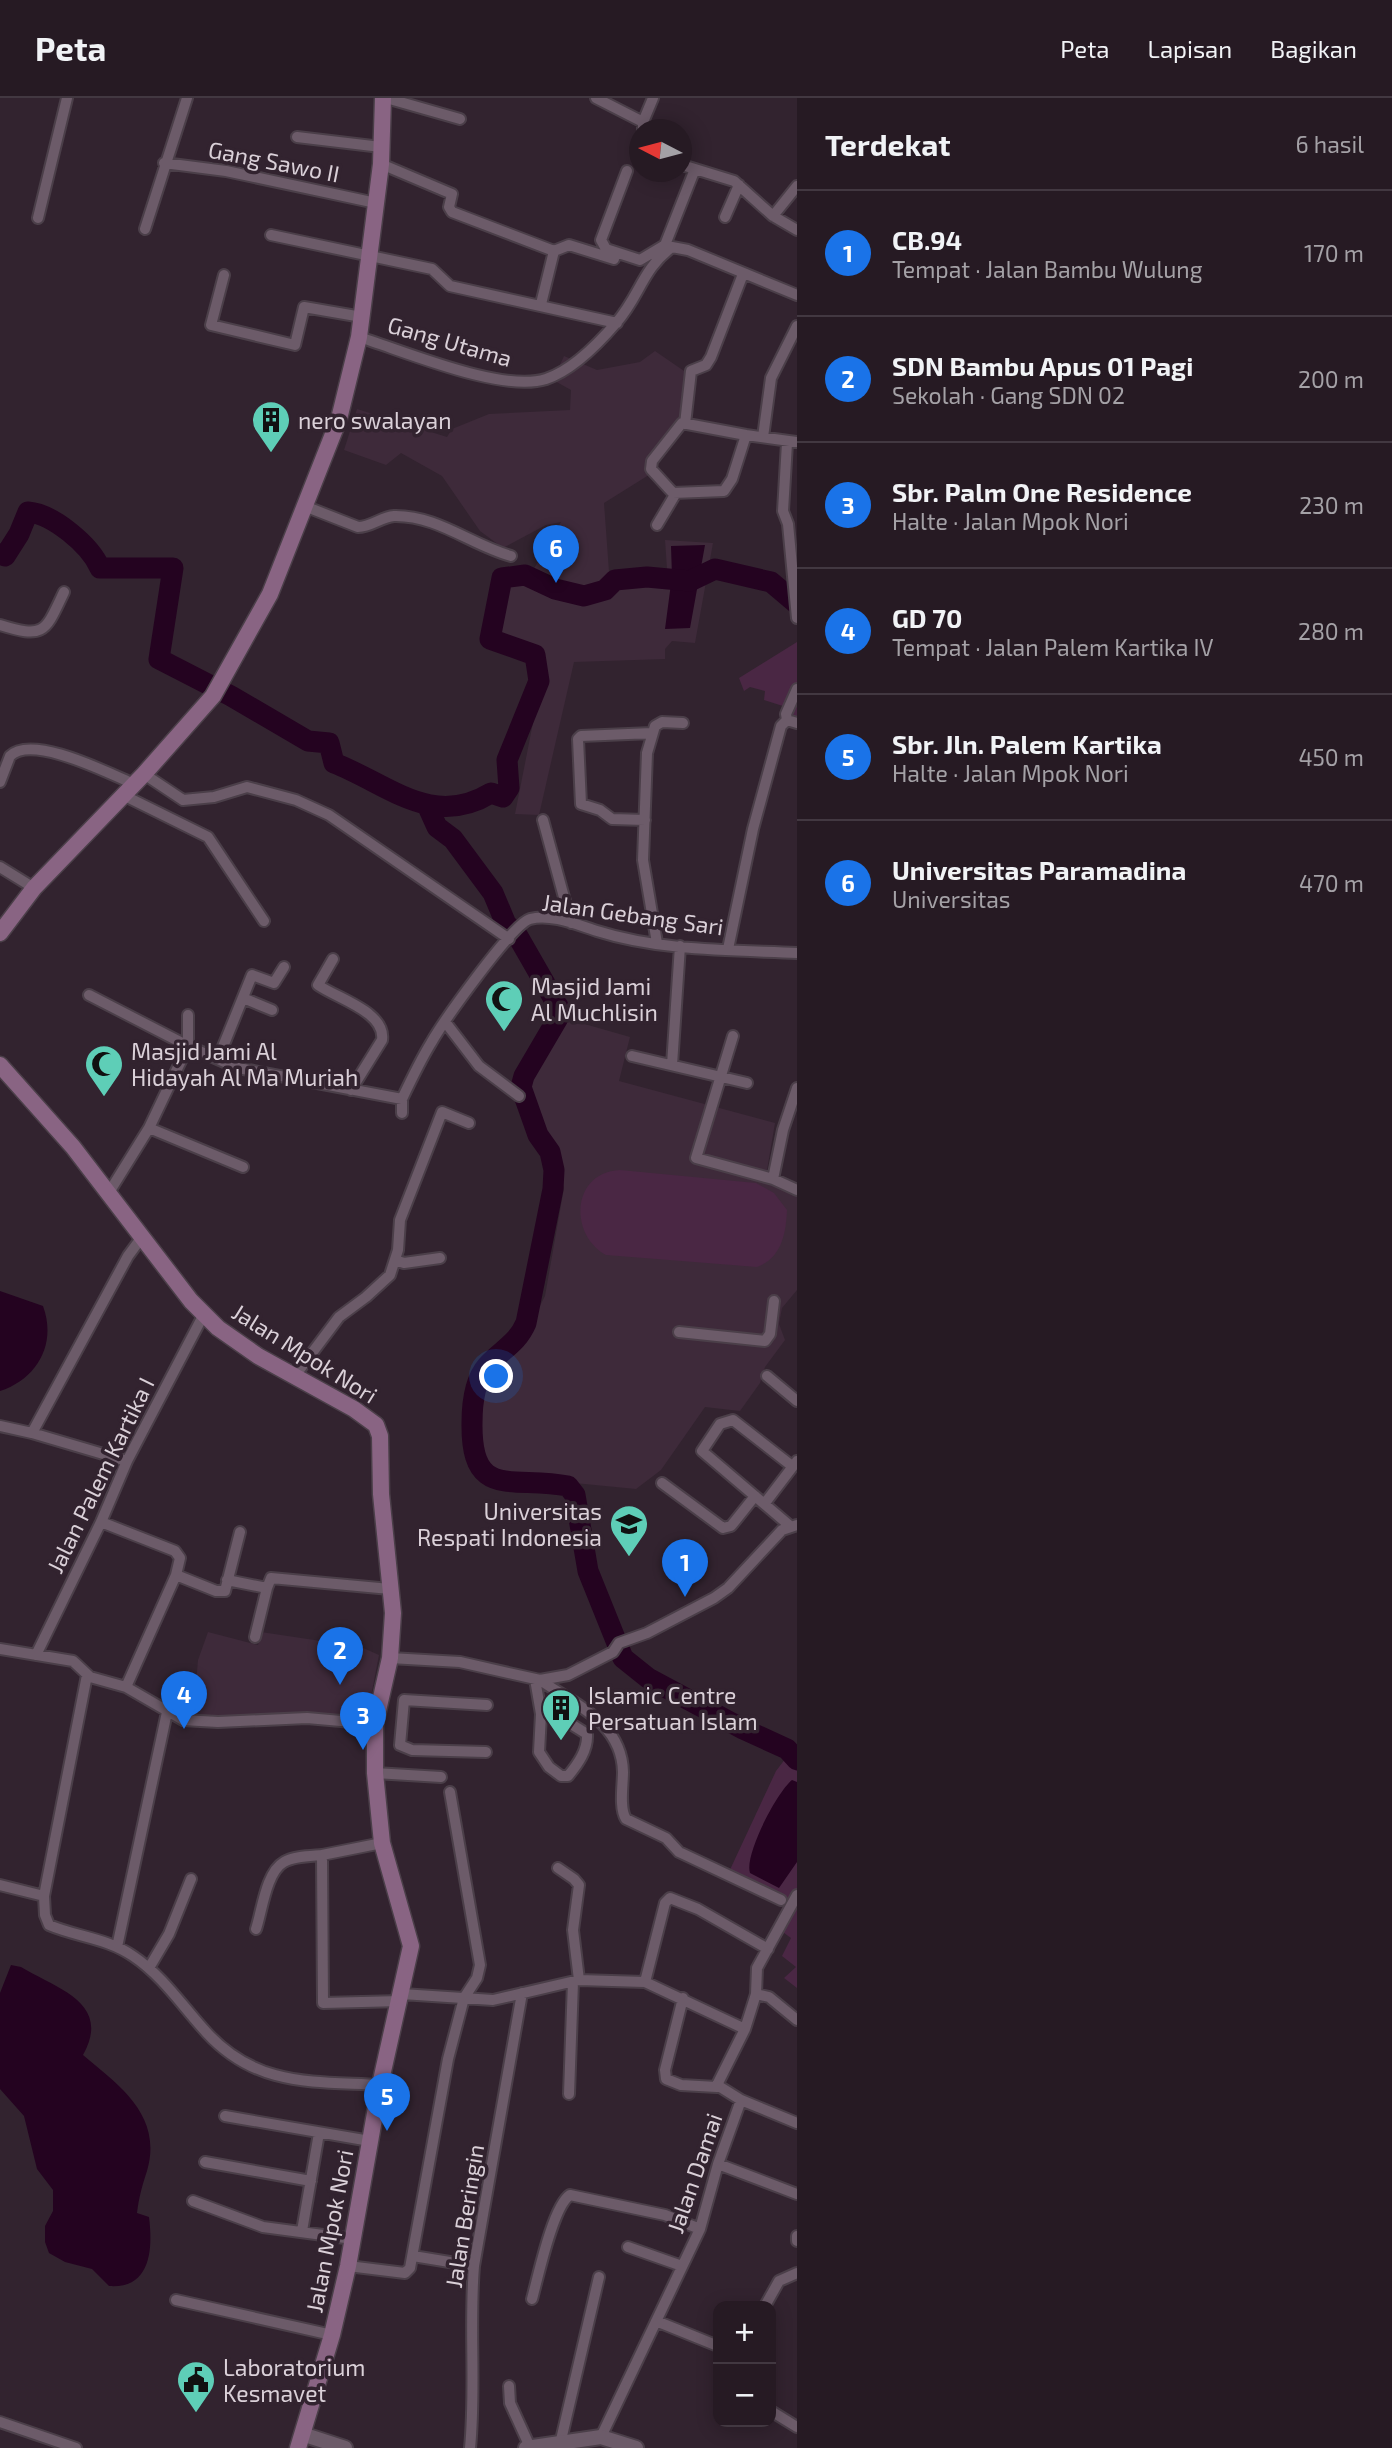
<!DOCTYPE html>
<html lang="id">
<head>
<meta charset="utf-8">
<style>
  body { margin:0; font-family:"Exo 2",sans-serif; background:#2e232b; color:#f1f3f6 }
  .controls { position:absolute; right:21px; bottom:21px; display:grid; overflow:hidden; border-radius:14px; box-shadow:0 4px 18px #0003 }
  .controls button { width:63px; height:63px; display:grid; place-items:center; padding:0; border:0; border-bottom:2px solid #423841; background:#261a23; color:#f1f3f6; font:35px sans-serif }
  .compass { position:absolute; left:629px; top:21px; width:63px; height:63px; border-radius:50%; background:#261a23; box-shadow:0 4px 18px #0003; rotate:276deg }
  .you { position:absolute; left:497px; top:1279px; width:24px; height:24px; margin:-18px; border:5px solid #fff; border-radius:50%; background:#1a73e8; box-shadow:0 0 0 10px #1a73e833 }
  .badge { display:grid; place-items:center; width:46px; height:46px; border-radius:50%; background:#1a73e8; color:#fff; font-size:23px; font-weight:700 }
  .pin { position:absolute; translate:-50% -58px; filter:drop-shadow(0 2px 4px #0008) }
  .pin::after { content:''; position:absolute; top:37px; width:24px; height:21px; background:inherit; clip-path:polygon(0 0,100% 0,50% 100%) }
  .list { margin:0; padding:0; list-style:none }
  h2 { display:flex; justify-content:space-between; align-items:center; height:91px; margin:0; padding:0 28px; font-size:30px }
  h2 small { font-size:23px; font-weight:400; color:#a4a1a6 }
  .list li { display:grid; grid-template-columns:46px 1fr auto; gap:21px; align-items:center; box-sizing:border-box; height:126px; padding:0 28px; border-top:2px solid #423841 }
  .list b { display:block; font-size:26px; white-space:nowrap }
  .list p { margin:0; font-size:23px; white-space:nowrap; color:#a4a1a6 }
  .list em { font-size:23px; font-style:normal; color:#a4a1a6 }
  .map { position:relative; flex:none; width:797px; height:2350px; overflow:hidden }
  header { display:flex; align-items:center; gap:42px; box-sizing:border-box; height:98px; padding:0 35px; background:#261a23; border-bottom:2px solid #423841 }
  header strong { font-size:33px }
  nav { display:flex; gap:38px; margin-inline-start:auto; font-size:24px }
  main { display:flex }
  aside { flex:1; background:#261a23 }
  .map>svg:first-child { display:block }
  .built { fill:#3e2a3a }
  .green { fill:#4a2744 }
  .water { fill:#240320 }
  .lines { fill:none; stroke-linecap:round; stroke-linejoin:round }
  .river { stroke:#240320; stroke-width:21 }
  .minor-casing { stroke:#4b3f49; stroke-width:14 }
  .tertiary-casing { stroke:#4b3f49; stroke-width:18 }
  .secondary-casing { stroke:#4b3f49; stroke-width:19 }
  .minor { stroke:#6c5b69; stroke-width:10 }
  .tertiary { stroke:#6c5b69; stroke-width:14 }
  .secondary { stroke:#896483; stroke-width:16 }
  .labels { text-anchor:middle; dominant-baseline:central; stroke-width:7; stroke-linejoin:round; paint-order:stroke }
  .street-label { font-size:23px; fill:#dad0d8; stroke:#32232f }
  .poi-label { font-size:23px; fill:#dad0d8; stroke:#32232f; text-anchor:start }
</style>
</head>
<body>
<header>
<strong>Peta</strong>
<nav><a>Peta</a><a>Lapisan</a><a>Bagikan</a></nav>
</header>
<main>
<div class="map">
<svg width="797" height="2350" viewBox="0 0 797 2350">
  <rect width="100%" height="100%" fill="#32232f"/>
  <path class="built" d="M655 253 687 275 680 326 648 365 652 375 604 405 610 487 668 485 665 442 713 445 695 545 672 543 665 551V561L574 564 539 717 515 716 545 564 488 551 503 482 520 485 532 474 561 424 546 427 503 450 480 433 442 378 401 355 386 367 344 352 357 311 447 339 452 331 489 316 570 312 571 292 553 282 564 258 597 272 640 264Z
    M560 919 630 939 619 983 775 1025 765 1084 797 1098V1192L782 1210 779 1226 785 1242 765 1269 760 1285 740 1313 705 1309 661 1372 636 1391 493 1377 481 1366 475 1341 479 1296 486 1277 522 1243 545 1198 564 1090 553 1048 534 1017 526 994Z
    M208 1534 258 1547 261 1534 361 1549 379 1557 366 1624 193 1621 198 1562Z"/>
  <path class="green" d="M797 544V623L789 619 786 609 764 602 765 593 750 589 744 593 739 580Z
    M620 1072 756 1085 774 1095 787 1112C786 1135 782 1160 757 1169L606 1157C568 1136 572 1074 620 1072Z
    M789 1656 797 1664V1890L784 1880 796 1869 782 1858 791 1840 780 1832 794 1807 728 1776 776 1673Z"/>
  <path class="water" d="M705 447 690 530 665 531 672 478 671 448Z
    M0 1193 43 1208C57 1246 37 1281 0 1293Z
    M792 1682 797 1684V1764L779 1790 750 1775C744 1757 777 1694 792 1682Z
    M11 1867 21 1869C58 1891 112 1905 83 1957 120 1988 163 2018 147 2073 142 2088 139 2099 137 2115L149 2119C153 2151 151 2191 109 2188L92 2171 65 2164 49 2155 45 2144V2128L53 2113V2092L37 2071 24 2018 0 1991V1895Z"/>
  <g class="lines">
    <path class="river" d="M0 456 5 458 19 436 28 414C53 416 90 447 100 470H173L159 561 231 598 308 643 329 645 334 665C388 686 432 731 491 695L503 699 509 690 507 662 539 583 535 557 490 541 502 480 525 477 555 491 584 498 605 492 615 482 647 479 690 483 715 471 771 484 797 506
      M428 709 437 729 453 741 493 795 506 826 512 832
      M516 835 559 910 558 920 524 978 521 989 538 1037 550 1054 554 1072 553 1091 526 1225C517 1246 501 1252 487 1268 474 1283 472 1306 472 1325 471 1403 512 1377 568 1388L575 1397 588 1473 623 1560 648 1580 743 1631 787 1651 797 1662"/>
    <defs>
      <path id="minor" d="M386 0 460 21
        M596 0 643 24V32
        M643 24 653 0
        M297 39 381 49
        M164 65 226 73 376 105
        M381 66 452 96 449 109 452 114 554 153
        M682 67 734 83 773 118 797 132
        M627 73 601 142 606 151 640 162 665 147 695 71
        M773 118 797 88
        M725 119 739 87
        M38 120 67 0
        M145 131 187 0
        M271 137 432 171 450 188 617 225
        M224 177 211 227 295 247 304 209 362 219
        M541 206 554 153 569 147 614 161
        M359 239C404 253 502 295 546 281 573 272 598 246 616 225 640 198 642 171 672 149L688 152 797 197
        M685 326 691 273 706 267 711 259 743 176
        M746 337 682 325 652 363 651 371 673 395 724 393 732 381 746 337 797 344
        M763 339 771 280 797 228
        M787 345 783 413 788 426 797 520
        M307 409 358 429C371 429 381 419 394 418 437 417 471 447 511 458
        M657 427 676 395
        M0 527C45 541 45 534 64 494
        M787 622 786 616 797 591
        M144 676 183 702 214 699 247 689 296 702 329 717 509 841
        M0 684 10 658C32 636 108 675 134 686
        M123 697 208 739 264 823
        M543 722 571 825
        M645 722 612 721 600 712 581 706 578 641 581 638 652 635
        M0 769 34 790
        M657 845 643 762 647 655 655 628 662 624 683 625
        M728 851 753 731 781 628 787 622 797 625
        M333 861 318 887C338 901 386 914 382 942L351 992
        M89 897 188 948V917
        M243 900 272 912
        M446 925 479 968 519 998
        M733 938 696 1060 773 1081 797 1092
        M632 958 747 985
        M218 961 252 877 274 885 284 869
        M672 967 680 848
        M402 1001V1015
        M149 1030 243 1069
        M773 1081 783 1032 797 990
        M108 1096 149 1030 188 948 238 970 402 1001C411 982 420 963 431 945 443 924 512 826 530 821 550 815 578 827 597 833 660 853 731 852 797 855
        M395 1162 404 1165 440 1160
        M679 1234 765 1243 770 1236 774 1203
        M767 1278 797 1303
        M294 1279 339 1219 366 1199 390 1177 398 1152 400 1122 442 1014 469 1025
        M0 1328 32 1335 128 1158 142 1139
        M32 1335 127 1363
        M662 1385 723 1430 731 1428 755 1398
        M765 1405 797 1363
        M101 1424 175 1453 180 1460 176 1477 126 1589
        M789 1427 702 1353 720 1326 733 1322 792 1368
        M176 1477 216 1493H225L240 1434
        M227 1482 267 1490 271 1480 390 1491
        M255 1539 267 1490
        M0 1551 73 1563 90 1579 126 1589 183 1622 218 1624 307 1620 375 1626
        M36 1557 101 1424 127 1363 204 1216
        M390 1560 460 1564 540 1582 568 1577 613 1554 619 1545 647 1535 714 1500 728 1490 782 1432 797 1427
        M535 1581 541 1616 539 1654 549 1669 561 1678H568C578 1666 588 1652 587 1636L555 1616H541
        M540 1582C576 1607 622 1625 623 1674 623 1687 619 1710 626 1721L666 1740 679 1754 781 1802
        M486 1654 412 1652 400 1647 404 1602 487 1607
        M375 1675 441 1679
        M382 1745 322 1757 323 1905 401 1903
        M558 1770 574 1781 579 1787 573 1832 579 1882
        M0 1787 44 1798 45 1817 49 1827C77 1839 107 1840 133 1858 163 1878 183 1909 207 1935 257 1989 312 1983 380 1987
        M44 1798 87 1577
        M256 1831C262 1813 266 1774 284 1764 294 1758 311 1758 322 1757
        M117 1849 167 1614
        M149 1870 169 1836 191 1781
        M645 1884 665 1805 670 1800 698 1811 768 1851
        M402 1896 493 1902 579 1882 645 1884 745 1931
        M756 1896 769 1899 797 1922
        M683 1900 665 1972 666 1981 681 1987 717 1989
        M569 1996 573 1884
        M741 2002 797 2025
        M225 2018 370 2043
        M205 2064 311 2083
        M718 2066 797 2096
        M193 2103 263 2129 353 2141
        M302 2133 319 2035
        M797 2138V2143
        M628 2149 682 2168
        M413 2158 474 2168
        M348 2168 405 2175 410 2170 448 1961 464 1900 477 1880 480 1867 450 1694
        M532 2201C538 2179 553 2108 570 2097L665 2117 700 2131
        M176 2202 332 2237
        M765 2208 779 2183 797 2175
        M656 2223 718 2248
        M509 2288 510 2305 530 2349
        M771 2313 797 2329
        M0 2324 76 2350
        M601 2339 700 2131 718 2066 741 2002 717 1987 745 1931 756 1896 757 1870 797 1797
        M561 2342 599 2179
        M470 2350C476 2289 469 2229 474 2168L522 1895"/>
      <path id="tertiary" d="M302 2336 345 2350
        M526 2350 601 2339 636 2350"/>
      <path id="secondary" d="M0 835 34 790 144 676 213 598 270 496 339 321 359 239 381 66 383 0
        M0 967 73 1049 191 1203 218 1230 258 1258 354 1311 376 1327 380 1338 381 1396 393 1515 390 1560 375 1626V1675L382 1745 411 1848 380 1987 348 2168 332 2237 298 2350"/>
    </defs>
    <use href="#minor" class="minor-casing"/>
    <use href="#tertiary" class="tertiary-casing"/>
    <use href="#secondary" class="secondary-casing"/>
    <use href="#minor" class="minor"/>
    <use href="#tertiary" class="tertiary"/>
    <use href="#secondary" class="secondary"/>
  </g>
  <defs>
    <symbol id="building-pin" viewBox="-11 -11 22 30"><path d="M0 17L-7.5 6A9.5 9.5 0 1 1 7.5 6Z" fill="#5eceb7" stroke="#32232f"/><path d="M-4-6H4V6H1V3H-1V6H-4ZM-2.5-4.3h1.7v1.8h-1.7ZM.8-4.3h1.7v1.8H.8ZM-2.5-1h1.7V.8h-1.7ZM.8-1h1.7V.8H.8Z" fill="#111"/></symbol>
    <symbol id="mosque-pin" viewBox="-11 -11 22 30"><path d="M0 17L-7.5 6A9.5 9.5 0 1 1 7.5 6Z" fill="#5eceb7" stroke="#32232f"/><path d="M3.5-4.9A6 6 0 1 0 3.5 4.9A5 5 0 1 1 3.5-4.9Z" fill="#111"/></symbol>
    <symbol id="university-pin" viewBox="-11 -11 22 30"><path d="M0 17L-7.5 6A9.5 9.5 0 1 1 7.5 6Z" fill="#5eceb7" stroke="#32232f"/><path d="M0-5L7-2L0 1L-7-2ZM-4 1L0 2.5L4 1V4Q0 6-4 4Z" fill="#111"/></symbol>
    <symbol id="civic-pin" viewBox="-11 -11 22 30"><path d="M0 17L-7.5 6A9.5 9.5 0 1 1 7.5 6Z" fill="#5eceb7" stroke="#32232f"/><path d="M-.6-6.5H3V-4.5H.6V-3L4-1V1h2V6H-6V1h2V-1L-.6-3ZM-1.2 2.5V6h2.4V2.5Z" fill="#111"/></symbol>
  </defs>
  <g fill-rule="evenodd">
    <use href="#building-pin" x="249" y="300" width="44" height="60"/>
    <use href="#mosque-pin" x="482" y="879" width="44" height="60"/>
    <use href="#mosque-pin" x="82" y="944" width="44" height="60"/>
    <use href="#university-pin" x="607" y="1404" width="44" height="60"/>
    <use href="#building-pin" x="539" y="1588" width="44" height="60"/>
    <use href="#civic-pin" x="174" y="2260" width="44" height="60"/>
  </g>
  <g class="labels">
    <g class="street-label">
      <text transform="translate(274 63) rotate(11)">Gang Sawo II</text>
      <text transform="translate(450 243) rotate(16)">Gang Utama</text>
      <text transform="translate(633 816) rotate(8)">Jalan Gebang Sari</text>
      <text transform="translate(305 1255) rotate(32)">Jalan Mpok Nori</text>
      <text transform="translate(100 1377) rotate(-64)">Jalan Palem Kartika I</text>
      <text transform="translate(694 2075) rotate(-71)">Jalan Damai</text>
      <text transform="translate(464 2118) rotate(-81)">Jalan Beringin</text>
      <text transform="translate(329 2133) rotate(-79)">Jalan Mpok Nori</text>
    </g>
    <g class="poi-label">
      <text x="298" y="322">nero swalayan</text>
      <text x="531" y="888">Masjid Jami<tspan x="531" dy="26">Al Muchlisin</tspan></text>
      <text x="131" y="953">Masjid Jami Al<tspan x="131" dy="26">Hidayah Al Ma Muriah</tspan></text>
      <text x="602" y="1413" text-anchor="end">Universitas<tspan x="602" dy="26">Respati Indonesia</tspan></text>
      <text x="588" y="1597">Islamic Centre<tspan x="588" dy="26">Persatuan Islam</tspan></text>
      <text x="223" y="2269">Laboratorium<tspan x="223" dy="26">Kesmavet</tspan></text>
    </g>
  </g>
</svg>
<div class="controls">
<button>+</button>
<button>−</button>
</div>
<svg class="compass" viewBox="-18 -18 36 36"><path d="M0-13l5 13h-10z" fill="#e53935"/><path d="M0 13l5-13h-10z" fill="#a4a1a6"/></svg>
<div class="you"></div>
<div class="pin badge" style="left:685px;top:1499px">1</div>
<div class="pin badge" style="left:340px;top:1587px">2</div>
<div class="pin badge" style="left:363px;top:1652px">3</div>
<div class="pin badge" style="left:184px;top:1631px">4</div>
<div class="pin badge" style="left:387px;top:2033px">5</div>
<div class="pin badge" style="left:556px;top:485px">6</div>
</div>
<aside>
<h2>Terdekat<small>6 hasil</small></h2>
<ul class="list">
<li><span class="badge">1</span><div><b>CB.94</b><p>Tempat · Jalan Bambu Wulung</p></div><em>170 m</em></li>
<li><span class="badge">2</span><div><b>SDN Bambu Apus 01 Pagi</b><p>Sekolah · Gang SDN 02</p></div><em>200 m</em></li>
<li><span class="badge">3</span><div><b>Sbr. Palm One Residence</b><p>Halte · Jalan Mpok Nori</p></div><em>230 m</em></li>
<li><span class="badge">4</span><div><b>GD 70</b><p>Tempat · Jalan Palem Kartika IV</p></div><em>280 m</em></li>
<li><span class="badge">5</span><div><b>Sbr. Jln. Palem Kartika</b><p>Halte · Jalan Mpok Nori</p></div><em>450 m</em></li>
<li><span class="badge">6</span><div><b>Universitas Paramadina</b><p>Universitas</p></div><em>470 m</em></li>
</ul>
</aside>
</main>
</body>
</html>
